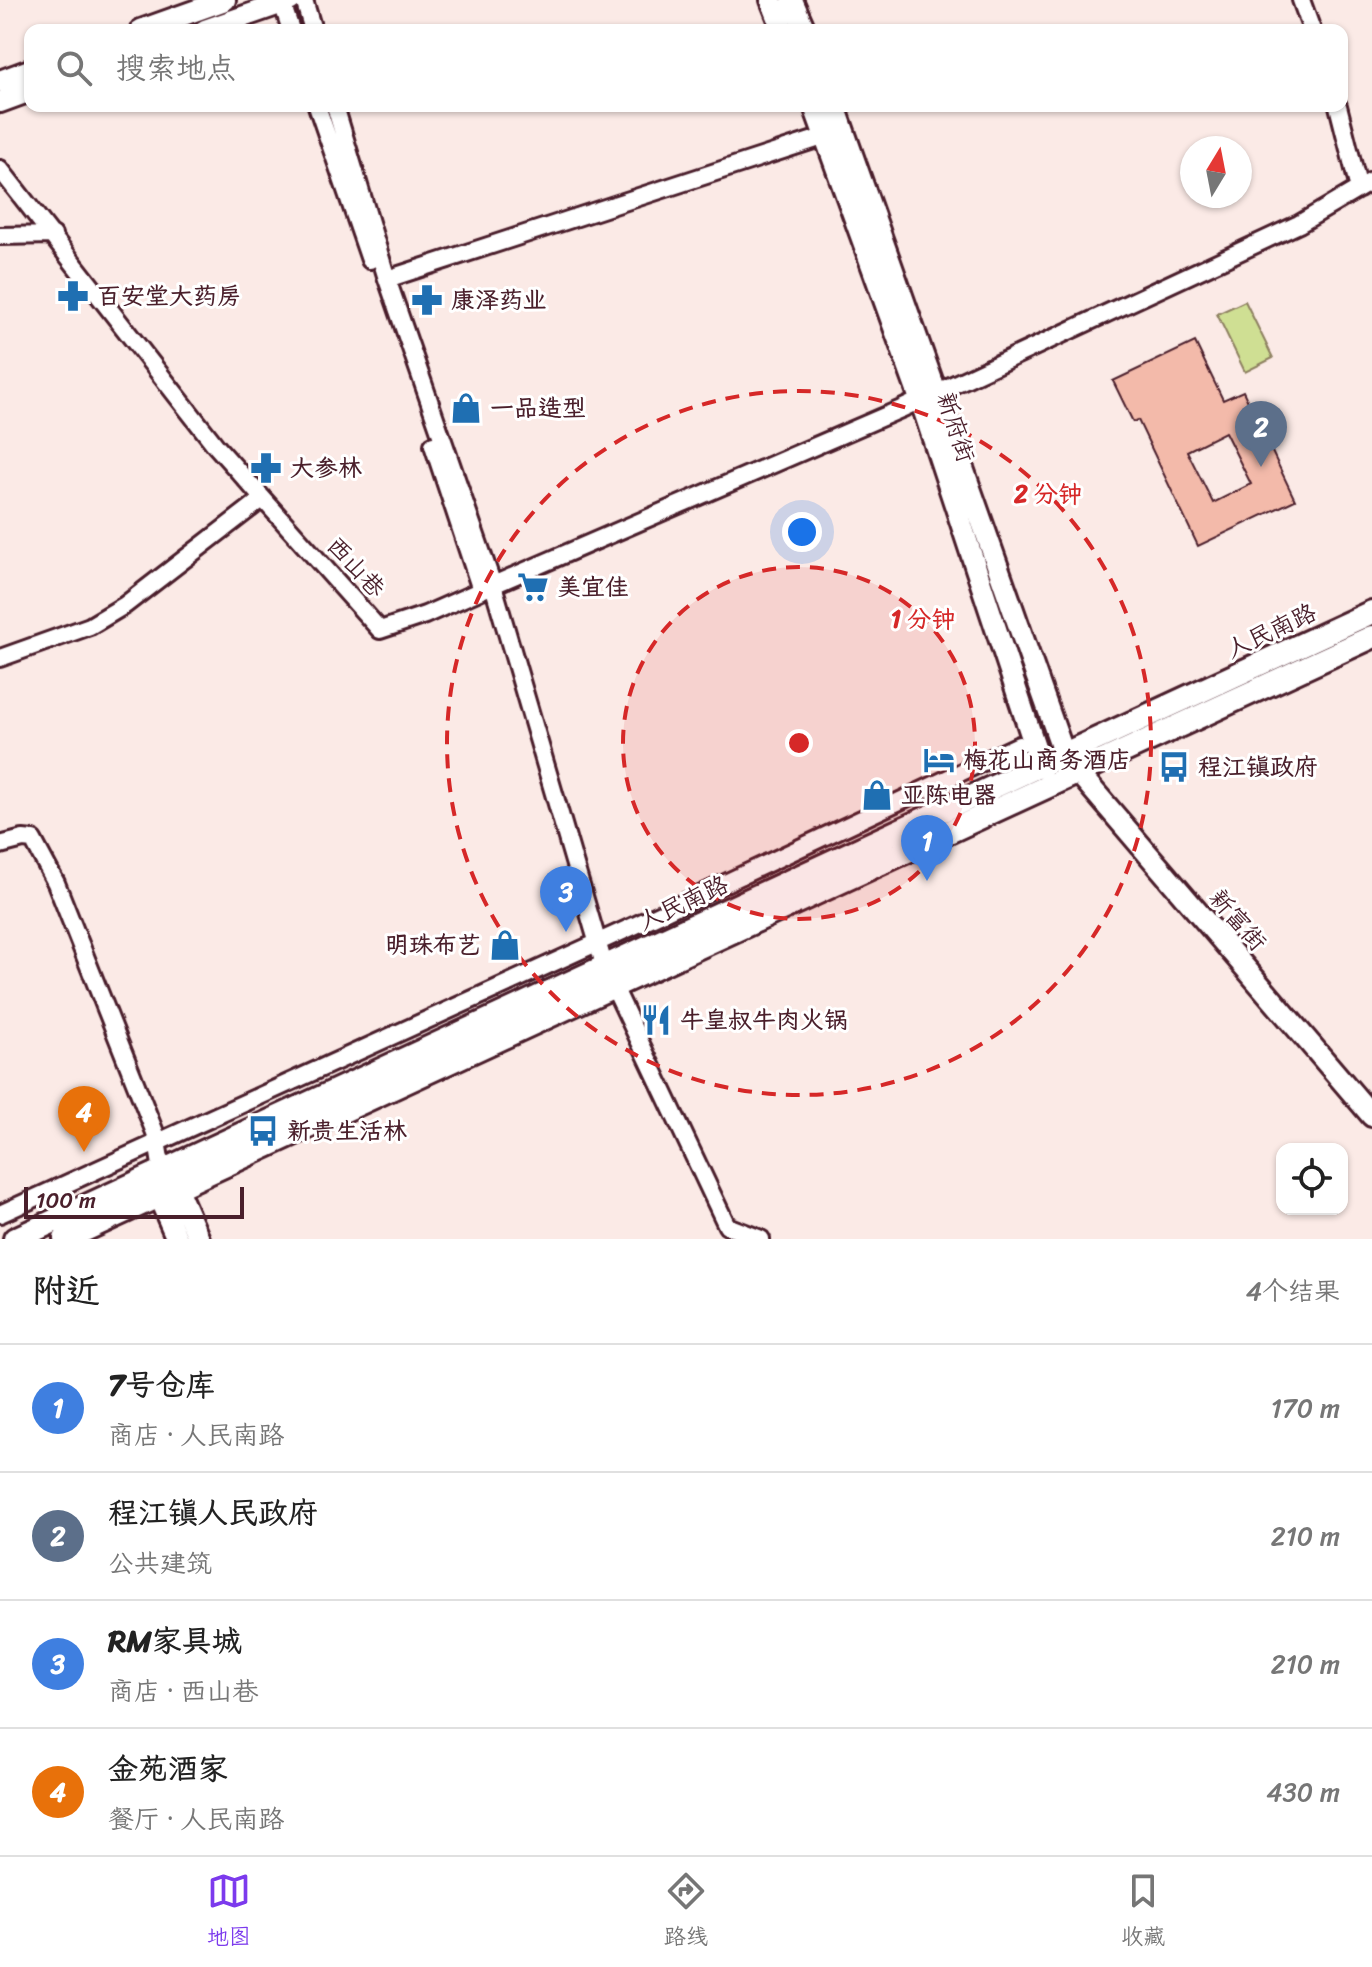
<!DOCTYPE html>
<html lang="zh">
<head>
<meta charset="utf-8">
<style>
  body { margin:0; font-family:Sriracha,"LXGW WenKai TC",sans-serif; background:#f6f6f6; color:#222 }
  .controls { position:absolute; right:24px; bottom:24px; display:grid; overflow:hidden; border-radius:16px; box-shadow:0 2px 6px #0004 }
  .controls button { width:72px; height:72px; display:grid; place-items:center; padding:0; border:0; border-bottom:2px solid #e0e0e0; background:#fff; color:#222; font:40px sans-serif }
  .compass { position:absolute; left:1180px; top:136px; width:72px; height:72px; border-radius:50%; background:#fff; box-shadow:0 2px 6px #0004; rotate:10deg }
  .scale { position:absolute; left:24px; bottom:20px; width:220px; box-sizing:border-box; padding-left:8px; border:4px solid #4a1f2b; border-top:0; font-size:22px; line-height:28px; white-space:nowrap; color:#4a1f2b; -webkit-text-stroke:6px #fff; paint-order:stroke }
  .you { position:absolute; left:802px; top:532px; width:28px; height:28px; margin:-20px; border:6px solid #fff; border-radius:50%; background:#1a73e8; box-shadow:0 0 0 12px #1a73e833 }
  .badge { display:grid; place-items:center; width:52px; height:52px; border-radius:50%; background:#7c3aed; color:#fff; font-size:26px; font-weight:700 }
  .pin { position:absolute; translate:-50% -66px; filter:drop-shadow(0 2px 4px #0008) }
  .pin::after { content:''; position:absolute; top:42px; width:28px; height:24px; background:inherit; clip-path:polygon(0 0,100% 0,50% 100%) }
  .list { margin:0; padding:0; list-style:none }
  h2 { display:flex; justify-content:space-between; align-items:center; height:104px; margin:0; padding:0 32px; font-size:34px }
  h2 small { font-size:26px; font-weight:400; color:#767676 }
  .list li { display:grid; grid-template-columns:52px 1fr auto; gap:24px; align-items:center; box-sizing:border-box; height:128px; padding:0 32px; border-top:2px solid #e0e0e0 }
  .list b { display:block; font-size:30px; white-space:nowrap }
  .list p { margin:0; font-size:26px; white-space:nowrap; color:#767676 }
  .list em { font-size:26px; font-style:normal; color:#767676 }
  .icon { flex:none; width:44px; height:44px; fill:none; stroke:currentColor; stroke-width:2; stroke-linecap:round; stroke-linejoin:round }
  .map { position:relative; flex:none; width:1372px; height:1239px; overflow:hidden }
  .search { position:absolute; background:#fff; box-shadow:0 2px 6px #0004; left:24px; right:24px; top:24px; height:88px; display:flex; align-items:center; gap:20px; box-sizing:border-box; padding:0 28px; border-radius:16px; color:#767676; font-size:30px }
  .sheet { height:616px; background:#fff }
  nav { display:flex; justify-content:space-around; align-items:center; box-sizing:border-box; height:112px; border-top:2px solid #e0e0e0; background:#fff; font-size:22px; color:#767676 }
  nav a { display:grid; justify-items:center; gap:4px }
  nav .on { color:#7c3aed }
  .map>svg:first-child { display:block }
  .green { fill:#cfdf93; stroke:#8c7f5f; stroke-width:2 }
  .building { fill:#f3baaa; stroke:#4a1f2b; stroke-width:2; fill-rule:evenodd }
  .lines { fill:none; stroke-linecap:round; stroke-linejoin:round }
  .minor-casing { stroke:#4a1f2b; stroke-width:22 }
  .tertiary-casing { stroke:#4a1f2b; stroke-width:26 }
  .secondary-casing { stroke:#4a1f2b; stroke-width:28 }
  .minor { stroke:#fff; stroke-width:16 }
  .tertiary { stroke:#fff; stroke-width:20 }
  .secondary { stroke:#fff; stroke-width:22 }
  .ring { fill:none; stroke:#d62828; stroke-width:4; stroke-dasharray:14 10 }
  .labels { text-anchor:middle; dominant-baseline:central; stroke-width:6; stroke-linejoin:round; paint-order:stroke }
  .poi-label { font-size:24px; font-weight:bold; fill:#4a1f2b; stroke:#fff; text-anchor:start }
  .street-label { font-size:24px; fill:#4a1f2b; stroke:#fff }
  .centre { fill:#d62828; stroke:#fff; stroke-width:4 }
  .ring-label { font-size:24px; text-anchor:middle; font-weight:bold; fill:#d62828; stroke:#fff; stroke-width:6; stroke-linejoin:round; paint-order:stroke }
</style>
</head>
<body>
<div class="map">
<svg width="1372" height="1239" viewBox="0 0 1372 1239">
  <rect width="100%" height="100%" fill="#fbeae6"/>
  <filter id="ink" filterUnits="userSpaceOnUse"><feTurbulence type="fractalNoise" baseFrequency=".0125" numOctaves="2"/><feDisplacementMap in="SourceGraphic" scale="16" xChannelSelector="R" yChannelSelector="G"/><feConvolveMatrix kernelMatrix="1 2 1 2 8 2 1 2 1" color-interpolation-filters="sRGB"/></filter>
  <g filter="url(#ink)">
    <path class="green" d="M1245 301 1273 358 1245 372 1217 314Z"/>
    <path class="building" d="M1195 342 1223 400 1243 391 1295 500 1198 546 1138 420 1133 422 1113 381ZM1225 432 1251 484 1213 503 1187 451Z"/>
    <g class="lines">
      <defs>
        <path id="minor" d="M304 0 313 30
          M1301 0 1312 30
          M282 3 291 30
          M317 106 370 260
          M335 106 387 279 493 585 901 409 1299 224 1372 181
          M1338 106 1359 189
          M0 169 216 446 380 630 425 615 493 585 605 968 727 1226 761 1239
          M0 236 53 235
          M387 279 826 136
          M433 445 481 590
          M0 658 90 626 125 605 261 500
          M0 845 23 839 33 840 56 883 156 1135 162 1171
          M0 1214 636 925 1019 745"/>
        <path id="tertiary" d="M771 0 783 30
          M792 0 805 30
          M141 30 225 0
          M205 30 291 0
          M0 81 30 70
          M0 102 30 91
          M814 106 920 399 1042 768
          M835 106 1065 757 1372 1116
          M170 1173 199 1239
          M152 1181 177 1239"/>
        <path id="secondary" d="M15 1239 1372 612
          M65 1239 1372 637"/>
      </defs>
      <use href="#minor" class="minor-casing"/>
      <use href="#tertiary" class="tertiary-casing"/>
      <use href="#secondary" class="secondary-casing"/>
      <use href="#minor" class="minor"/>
      <use href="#tertiary" class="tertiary"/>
      <use href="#secondary" class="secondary"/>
    </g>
  </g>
  <circle cx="799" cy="743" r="176" fill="#d62828" fill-opacity=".12"/>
  <g class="ring">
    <circle cx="799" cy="743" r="176"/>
    <circle cx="799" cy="743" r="352"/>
  </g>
  <defs>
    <symbol id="pharmacy-bare" viewBox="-9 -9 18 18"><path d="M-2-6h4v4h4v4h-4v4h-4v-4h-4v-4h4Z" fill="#1f6fb2" stroke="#fff" stroke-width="2.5" paint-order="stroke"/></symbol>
    <symbol id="shop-bare" viewBox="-9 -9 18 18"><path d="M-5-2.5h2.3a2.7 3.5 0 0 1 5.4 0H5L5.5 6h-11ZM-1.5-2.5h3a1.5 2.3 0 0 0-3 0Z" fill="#1f6fb2" stroke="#fff" stroke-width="2.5" paint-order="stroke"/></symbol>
    <symbol id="supermarket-bare" viewBox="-9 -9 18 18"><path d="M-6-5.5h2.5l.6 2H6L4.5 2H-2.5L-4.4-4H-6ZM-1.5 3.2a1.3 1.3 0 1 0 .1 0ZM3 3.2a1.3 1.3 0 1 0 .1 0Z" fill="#1f6fb2" stroke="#fff" stroke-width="2.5" paint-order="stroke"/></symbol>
    <symbol id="hotel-bare" viewBox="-9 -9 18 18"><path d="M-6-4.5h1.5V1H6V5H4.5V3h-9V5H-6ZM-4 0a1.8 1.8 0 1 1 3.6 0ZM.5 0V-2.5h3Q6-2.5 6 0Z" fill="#1f6fb2" stroke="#fff" stroke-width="2.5" paint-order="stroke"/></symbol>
    <symbol id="bus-bare" viewBox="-9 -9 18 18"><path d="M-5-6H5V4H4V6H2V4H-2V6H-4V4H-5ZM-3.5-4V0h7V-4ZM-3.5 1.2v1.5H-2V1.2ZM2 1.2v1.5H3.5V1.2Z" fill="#1f6fb2" stroke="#fff" stroke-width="2.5" paint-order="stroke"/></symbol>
    <symbol id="restaurant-bare" viewBox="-9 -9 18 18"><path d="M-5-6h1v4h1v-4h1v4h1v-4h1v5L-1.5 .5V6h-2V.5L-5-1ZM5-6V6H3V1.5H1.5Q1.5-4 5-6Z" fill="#1f6fb2" stroke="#fff" stroke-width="2.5" paint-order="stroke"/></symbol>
  </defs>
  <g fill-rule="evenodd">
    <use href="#pharmacy-bare" x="51" y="274" width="44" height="44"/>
    <use href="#pharmacy-bare" x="405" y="278" width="44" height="44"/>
    <use href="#shop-bare" x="444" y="386" width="44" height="44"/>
    <use href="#pharmacy-bare" x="244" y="446" width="44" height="44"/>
    <use href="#supermarket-bare" x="511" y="565" width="44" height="44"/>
    <use href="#hotel-bare" x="917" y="738" width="44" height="44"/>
    <use href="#bus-bare" x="1152" y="745" width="44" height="44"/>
    <use href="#shop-bare" x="855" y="773" width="44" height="44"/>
    <use href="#shop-bare" x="483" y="923" width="44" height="44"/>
    <use href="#restaurant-bare" x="634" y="998" width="44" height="44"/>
    <use href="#bus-bare" x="241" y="1109" width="44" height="44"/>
  </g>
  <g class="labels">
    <g class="poi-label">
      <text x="97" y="296">百安堂大药房</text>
      <text x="451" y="300">康泽药业</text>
      <text x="490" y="408">一品造型</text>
      <text x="290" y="468">大参林</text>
      <text x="557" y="587">美宜佳</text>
      <text x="963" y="760">梅花山商务酒店</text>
      <text x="1198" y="767">程江镇政府</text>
      <text x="901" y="795">亚陈电器</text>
      <text x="481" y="945" text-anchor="end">明珠布艺</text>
      <text x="680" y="1020">牛皇叔牛肉火锅</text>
      <text x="287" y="1131">新贵生活林</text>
    </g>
    <g class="street-label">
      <text transform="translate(956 427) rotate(72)">新府街</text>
      <text transform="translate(356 567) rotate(47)">西山巷</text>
      <text transform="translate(1271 631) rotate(-25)">人民南路</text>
      <text transform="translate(683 903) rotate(-25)">人民南路</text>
      <text transform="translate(1238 920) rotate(49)">新富街</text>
    </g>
  </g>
  <circle cx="799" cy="743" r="12" class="centre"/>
  <g class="ring-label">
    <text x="1048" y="502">2 分钟</text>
    <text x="923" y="627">1 分钟</text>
  </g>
</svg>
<div class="controls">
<button><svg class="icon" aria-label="locate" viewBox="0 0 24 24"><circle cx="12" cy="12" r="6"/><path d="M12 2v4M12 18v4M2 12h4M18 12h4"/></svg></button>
</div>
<svg class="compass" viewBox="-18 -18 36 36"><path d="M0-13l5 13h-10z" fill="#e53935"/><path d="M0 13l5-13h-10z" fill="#767676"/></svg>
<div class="scale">100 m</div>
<div class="you"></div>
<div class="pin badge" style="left:927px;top:881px;background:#3f7fe0">1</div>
<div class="pin badge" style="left:1261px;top:467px;background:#5c6f8a">2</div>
<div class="pin badge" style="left:566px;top:932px;background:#3f7fe0">3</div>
<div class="pin badge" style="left:84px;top:1152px;background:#e8710a">4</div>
<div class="search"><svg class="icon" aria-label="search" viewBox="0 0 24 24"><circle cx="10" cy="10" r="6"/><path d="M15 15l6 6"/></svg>搜索地点</div>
</div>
<section class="sheet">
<h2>附近<small>4个结果</small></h2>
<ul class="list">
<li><span class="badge" style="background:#3f7fe0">1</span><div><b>7号仓库</b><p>商店 · 人民南路</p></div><em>170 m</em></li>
<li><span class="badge" style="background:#5c6f8a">2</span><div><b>程江镇人民政府</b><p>公共建筑</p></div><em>210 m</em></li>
<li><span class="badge" style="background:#3f7fe0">3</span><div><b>RM家具城</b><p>商店 · 西山巷</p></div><em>210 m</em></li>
<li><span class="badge" style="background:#e8710a">4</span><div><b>金苑酒家</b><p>餐厅 · 人民南路</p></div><em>430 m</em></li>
</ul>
</section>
<nav>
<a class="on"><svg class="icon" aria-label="map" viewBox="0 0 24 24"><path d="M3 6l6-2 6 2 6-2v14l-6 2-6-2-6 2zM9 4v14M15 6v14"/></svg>地图</a>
<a><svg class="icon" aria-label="directions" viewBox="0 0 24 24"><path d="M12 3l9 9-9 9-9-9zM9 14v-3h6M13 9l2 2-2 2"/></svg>路线</a>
<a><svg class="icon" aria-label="saved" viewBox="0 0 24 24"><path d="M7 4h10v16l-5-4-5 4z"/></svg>收藏</a>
</nav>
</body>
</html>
